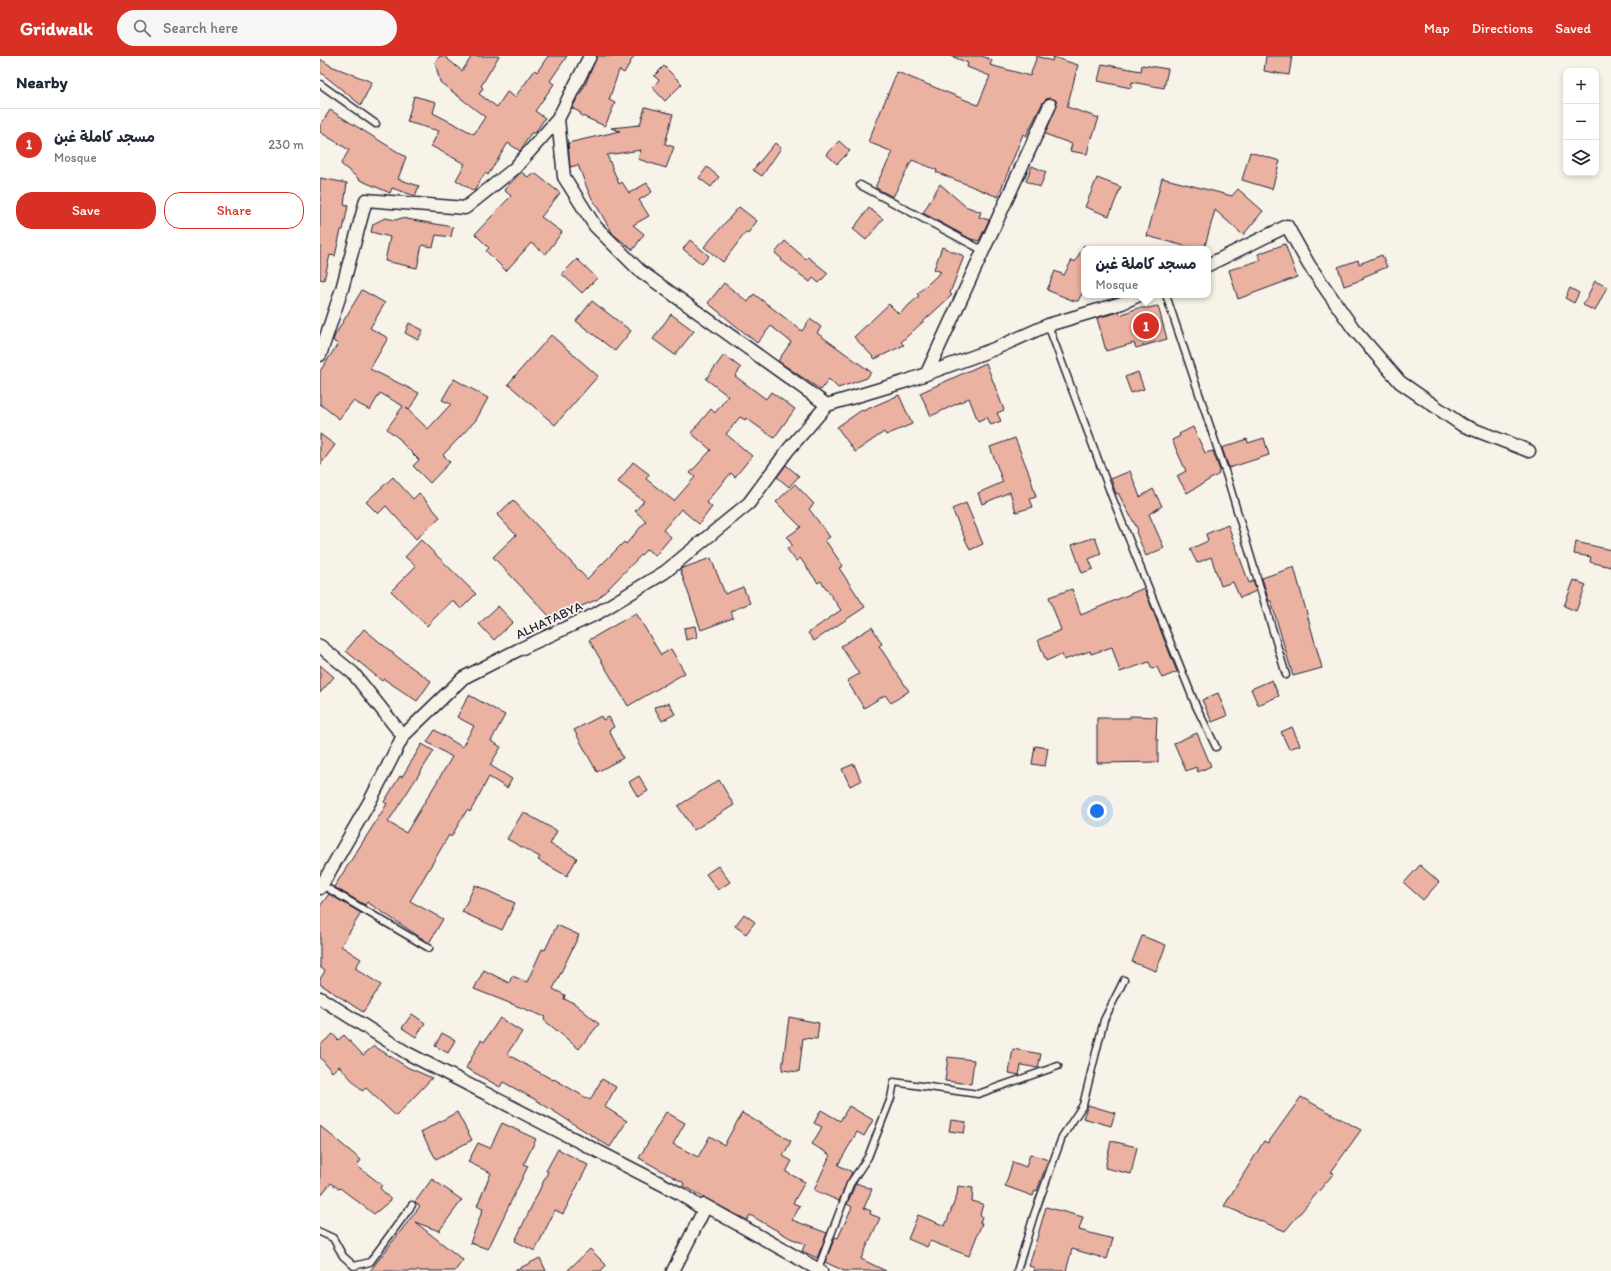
<!DOCTYPE html>
<html lang="en">
<head>
<meta charset="utf-8">
<style>
  body { margin:0; font-family:Itim,"Playpen Sans Arabic",sans-serif; background:#f6f6f7; color:#1f2937 }
  .controls { position:absolute; right:12px; top:12px; display:grid; overflow:hidden; border-radius:8px; box-shadow:0 2px 6px #0003 }
  .controls button { width:36px; height:36px; display:grid; place-items:center; padding:0; border:0; border-bottom:1px solid #e0e1e3; background:#fff; color:#1f2937; font:20px sans-serif }
  .you { position:absolute; left:777px; top:755px; width:14px; height:14px; margin:-10px; border:3px solid #fff; border-radius:50%; background:#1a73e8; box-shadow:0 0 0 6px #1a73e833 }
  .badge { display:grid; place-items:center; width:26px; height:26px; border-radius:50%; background:#d93025; color:#fff; font-size:13px; font-weight:700 }
  .pin { position:absolute; translate:-50% -50%; border:2px solid #fff; box-shadow:0 1px 4px #0006 }
  .popup { position:absolute; left:761px; top:190px; width:130px; height:52px; box-sizing:border-box; display:grid; place-content:center; border-radius:8px; background:#fff; filter:drop-shadow(0 1px 3px #0005); font-size:13px; white-space:nowrap; color:#747a83 }
  .popup b { font-size:15px; color:#1f2937 }
  .popup::after { content:''; position:absolute; left:50%; top:100%; margin-left:-8px; border:8px solid transparent; border-top-color:#fff }
  .list { margin:0; padding:0; list-style:none }
  h2 { display:flex; justify-content:space-between; align-items:center; height:52px; margin:0; padding:0 16px; font-size:17px }
  h2 small { font-size:13px; font-weight:400; color:#747a83 }
  .list li { display:grid; grid-template-columns:26px 1fr auto; gap:12px; align-items:center; box-sizing:border-box; height:72px; padding:0 16px; border-top:1px solid #e0e1e3 }
  .list b { display:block; font-size:15px; white-space:nowrap }
  .list p { margin:0; font-size:13px; white-space:nowrap; color:#747a83 }
  .list em { font-size:13px; font-style:normal; color:#747a83 }
  .actions { display:flex; gap:8px; padding:12px 16px }
  .actions a { flex:1; padding:9px 0; border:1px solid #d93025; border-radius:16px; text-align:center; font-size:14px; color:#d93025 }
  .actions .main { background:#d93025; color:#fff }
  .icon { flex:none; width:22px; height:22px; fill:none; stroke:currentColor; stroke-width:2; stroke-linecap:round; stroke-linejoin:round }
  .map { position:relative; flex:none; width:1291px; height:1215px; overflow:hidden }
  header { display:flex; align-items:center; gap:24px; box-sizing:border-box; height:56px; padding:0 20px; background:#d93025; color:#fff }
  header strong { font-size:19px }
  nav { display:flex; gap:22px; margin-inline-start:auto; font-size:14px }
  .search { width:280px; height:36px; background:#f6f6f7; display:flex; align-items:center; gap:10px; box-sizing:border-box; padding:0 14px; border-radius:22px; color:#747a83; font-size:15px }
  main { display:flex }
  aside { flex:1; background:#fff }
  .map>svg:first-child { display:block }
  .building { fill:#ebb2a2; stroke:#22223b }
  .lines { fill:none; stroke-linecap:round; stroke-linejoin:round }
  .service-casing { stroke:#22223b; stroke-width:9 }
  .minor-casing { stroke:#22223b; stroke-width:15 }
  .service { stroke:#f7f3e8; stroke-width:6 }
  .minor { stroke:#f7f3e8; stroke-width:12 }
  .labels { text-anchor:middle; dominant-baseline:central; stroke-width:3.5; stroke-linejoin:round; paint-order:stroke }
  .street-label { font-size:13px; fill:#22223b; stroke:#f7f3e8 }
</style>
</head>
<body>
<header>
<strong>Gridwalk</strong>
<div class="search"><svg class="icon" aria-label="search" viewBox="0 0 24 24"><circle cx="10" cy="10" r="6"/><path d="M15 15l6 6"/></svg>Search here</div>
<nav><a>Map</a><a>Directions</a><a>Saved</a></nav>
</header>
<main>
<aside>
<h2>Nearby<small></small></h2>
<ul class="list">
<li><span class="badge">1</span><div><b>مسجد كاملة غبن</b><p>Mosque</p></div><em>230 m</em></li>
</ul>
<div class="actions"><a class="main">Save</a><a>Share</a></div>
</aside>
<div class="map">
<svg width="1291" height="1215" viewBox="0 0 1291 1215">
  <rect width="100%" height="100%" fill="#f7f3e8"/>
  <filter id="ink" filterUnits="userSpaceOnUse"><feTurbulence type="fractalNoise" baseFrequency=".025" numOctaves="2"/><feDisplacementMap in="SourceGraphic" scale="8" xChannelSelector="R" yChannelSelector="G"/><feConvolveMatrix kernelMatrix="1 2 1 2 8 2 1 2 1" color-interpolation-filters="sRGB"/></filter>
  <g filter="url(#ink)">
    <path class="building" d="M120 0H124L142 15 152 0H179L161 30 163 32 159 38 177 51 187 36 195 41 215 14 217 16 228 0H247L230 25 234 28 215 55 225 62 215 77H211L200 95 188 87 168 119 165 117 154 135 136 124 145 108 111 90 119 75 87 66 94 40 116 46 113 57 154 78 165 61 120 26 115 6Z
      M277 0H314L304 17 299 14 289 44 295 47 285 70 260 59 261 57 252 52 265 29Z
      M631 0H662L672 4 670 9 710 20 717 0 732 5 733 1 758 9 747 51 779 62 772 82 771 81 767 98 750 95 752 88 725 78 737 49 736 44 729 42 723 46 706 80 703 78 678 141 616 116 617 114 592 104 573 141 556 132V129L573 96 548 86 577 16 658 49 670 20 647 11 648 7Z
      M946 0H972L969 19 944 15Z
      M0 3 11 10 52 26 41 49 0 16Z
      M782 8 821 15 822 9 848 13 844 32 812 26 811 32 778 25Z
      M344 10 362 28 345 45 332 31 339 24 334 20Z
      M325 51 353 58 345 88 354 91 346 112 318 103 321 94 287 99 299 128 302 126 309 137 327 127 332 136 319 144 329 160 313 169 324 178 313 194 293 178 269 137 258 109 250 111 248 87 300 75 291 72 320 69Z
      M10 54 86 101 78 123 99 130 95 140 72 132 70 137 40 124 21 108 29 94 0 76V70Z
      M519 85 530 95 517 108 506 98Z
      M455 87 461 92 442 120 433 114Z
      M930 96 960 105 952 133 922 124Z
      M712 110 726 116 720 131 706 125Z
      M387 111 399 121 391 131 379 122Z
      M201 116 208 121 211 118H216L240 137 221 161 242 176 226 198 211 187 186 215 166 195 169 192 155 178 191 140 184 134Z
      M0 122 27 127 24 149 28 150 23 174H21L15 200 10 199 4 224 0 223Z
      M777 122 801 131 789 160 765 151Z
      M842 122 912 140 918 133 943 155 923 179 895 154 884 193H876L827 180Z
      M620 128 645 150 661 156 659 161 669 164 659 185 651 183 603 157Z
      M419 151 437 165 428 177 426 176 403 206 384 191Z
      M549 152 563 163 546 184 533 173Z
      M65 162 76 164 81 162 133 171 131 181 116 179 113 191 102 189 97 212 65 205 70 181 51 176 53 168Z
      M370 184 389 200 382 208 363 193Z
      M465 185 486 203 488 201 508 217 499 227 493 222 490 226 461 204 462 203 455 197Z
      M965 188 977 221 918 243 909 214 941 204 938 198Z
      M764 189V233L758 245H754L727 234 735 215 744 219 752 204 755 206Z
      M622 191 644 200 630 237 632 239 581 286 584 289 555 303 534 281 569 248 579 258 599 240 597 238 621 216 614 213Z
      M1062 199 1067 211 1043 221 1044 223 1024 230 1018 211 1038 204 1039 208Z
      M257 203 277 222 262 237 242 218Z
      M1275 225 1287 231 1275 255 1263 249Z
      M404 227 428 246 434 238 482 275 490 263 501 271 497 277 551 316 547 322 518 332 509 323 501 334 458 305 471 286 451 270 437 287 388 247Z
      M1250 232 1259 237 1254 247 1245 242Z
      M42 234 65 247 50 272 68 282 50 313 99 337 89 354 86 352 108 373 131 348 122 344 134 323 168 342 156 364 123 399 130 406 110 427 93 410 99 404 81 386 82 385 67 373 83 350 60 337 50 354 33 345 19 363 0 348V315L18 288 13 285 15 279Z
      M272 245 311 275 295 295 256 265Z
      M838 250 847 283 816 292 814 287 786 295 777 262 799 256 800 259 818 252H828Z
      M351 258 374 275 355 299 333 283Z
      M89 267 103 274 98 284 85 277Z
      M231 279 278 320 235 369 188 328Z
      M404 299 421 312 415 320 446 343 451 336 475 353 454 382 426 362 425 364 420 361 406 378 432 400 415 421 411 417 386 446 392 451 379 468 361 453 343 474 351 481 335 500 327 493 278 543 232 563 173 501 196 479 177 459 193 444 267 523 304 486 306 488 326 465 315 455 324 445 298 426 313 406 329 418 326 423 354 445 375 421 370 417 391 394 371 377 391 353 395 357 408 340 386 323Z
      M666 307 684 354 677 357 681 365 671 369 667 361 658 365 649 342 611 360 600 337Z
      M818 316 824 333 811 337 805 321Z
      M579 339 592 368 566 379 564 376 535 396 517 371 542 354 543 355Z
      M873 371 885 397 893 395 900 415 898 416 899 418 867 437 857 420 866 415 852 384 860 380 859 378Z
      M0 378 15 389 0 409Z
      M695 382 710 420 716 441 710 443 713 451 696 456 690 436 662 448 658 437 683 426 670 391Z
      M944 382 949 399 909 412 902 392 927 383 928 387Z
      M466 409 479 420 469 431 457 421Z
      M810 415 820 441 833 433 842 450 829 458 844 492 826 500 816 476 818 474 798 437 796 438 791 423Z
      M73 421 93 443 99 437 120 461 96 483 66 450 58 458 46 446Z
      M475 428 494 448 489 453 510 481 505 484 523 510 519 512 545 551 494 585 488 577 521 554 501 525 498 527 480 502 476 505 467 493 472 489 467 481 481 471 456 446Z
      M646 447 663 488 650 494 632 453Z
      M908 469 929 527 933 525 936 535 920 542 913 526 901 530 891 501 877 507 870 493 888 485 886 478Z
      M775 481 781 498 769 503 773 513 762 517 752 489Z
      M101 484 156 538 141 553 132 544 107 570 71 535 96 510 85 501Z
      M1256 486 1291 494V511L1270 506 1271 501 1254 498Z
      M391 502 405 538 423 531 430 547 411 555 413 562 381 574 360 513Z
      M974 511 1002 612 973 620 951 545H949L942 522Z
      M1254 524 1266 529 1256 555 1244 550Z
      M824 532 857 616 842 622 837 611 832 613 829 606 800 616 792 591 771 598 770 595 744 604 742 598 726 605 718 584 741 574 729 541 752 533 761 559Z
      M178 550 193 566 174 584 159 568Z
      M316 557 341 599 351 593 365 617 308 650 269 584Z
      M375 570 377 581 366 584 364 572Z
      M552 571 562 588 559 590 589 635 571 647 565 639 544 652 527 625 539 618 521 590Z
      M44 573 80 603 111 625 97 645 64 623 62 625 26 595Z
      M0 609 14 621 0 637Z
      M952 624 959 640 938 649 931 633Z
      M898 637 907 660 892 666 882 644Z
      M149 639 185 659 171 685 181 691 170 709 192 723 187 732 169 721 150 756 147 754 131 781 129 779 90 845 123 863 109 887 47 846 45 849 14 831 67 748 64 746 80 720 82 721 102 688 114 695 68 766 86 777 132 701 107 686 115 674 142 691 154 670 137 661Z
      M349 647 355 658 342 665 334 651Z
      M281 660 283 664 289 661 294 671 289 674 303 702 277 716 254 674Z
      M810 660 837 661 836 683 838 684V706L777 707V662H810Z
      M972 671 980 689 969 693 961 676Z
      M877 677 891 710 878 716 876 711 866 715 854 687Z
      M715 690 728 692 725 710 712 708Z
      M534 708 541 725 530 730 522 713Z
      M319 720 328 735 318 741 309 726Z
      M399 724 414 749 374 774 358 750Z
      M203 756 237 775 230 788 257 802 247 820 218 804 220 801 187 783Z
      M1100 809 1119 826 1103 844 1084 827Z
      M398 810 410 826 398 834 386 818Z
      M155 829 195 847 182 874 142 856Z
      M9 838 41 857 21 890 41 903 35 912 61 929 43 956 0 928V923L5 915 0 911V850Z
      M424 858 435 866 426 878 415 870Z
      M237 869 259 879 233 933 245 939 244 943 254 947 279 968 259 993 224 964 225 961 154 933 164 914 189 927 192 920 207 926 222 893 225 894Z
      M822 880 846 889 836 915 812 906Z
      M92 958 105 967 96 981 82 972Z
      M469 961 499 967 497 983 483 982 479 1016 462 1014Z
      M180 962 202 976 187 998 233 1024 234 1023 270 1044 282 1023 296 1031 285 1051 307 1065 290 1091 216 1044 183 1026 180 1031 146 1012 161 984 164 986Z
      M122 977 135 984 128 997 115 990Z
      M13 978 18 984 24 979 43 999 54 990 87 1011 112 1022 76 1060 46 1032 42 1035 19 1010 12 1016 0 1001V989Z
      M693 993 721 998 718 1012 701 1009 699 1019 689 1017Z
      M628 1001 654 1004 651 1028 625 1025Z
      M981 1041 1041 1074 1011 1116 1014 1117 965 1175 904 1150 944 1085 948 1087Z
      M768 1049 795 1057 791 1070 763 1062Z
      M529 1050 553 1064 544 1080 537 1076 518 1109 532 1116 519 1145 494 1134 510 1099 492 1088 502 1071 494 1067 501 1054 520 1065Z
      M137 1056 152 1084 116 1103 101 1076Z
      M346 1056 365 1067 353 1088 378 1101 390 1080 404 1089 422 1057 471 1085 463 1100 472 1105 466 1116 485 1126 473 1147 480 1150 472 1164 507 1177 497 1202 482 1195 485 1188 470 1182 430 1159 427 1164 384 1142 363 1129 364 1127 319 1102Z
      M631 1064 646 1066 644 1077 629 1075Z
      M182 1067 216 1083 204 1108 208 1110 168 1193 150 1187 163 1153 157 1150 171 1117 148 1106 158 1087 170 1092Z
      M0 1070 41 1104 37 1110 62 1129 60 1132 71 1144 54 1158 20 1132 19 1133 11 1127 0 1140Z
      M791 1085 817 1091 811 1118 785 1112Z
      M238 1093 268 1109 243 1158 235 1154 215 1195 195 1185 228 1116 226 1115Z
      M710 1098 728 1104 717 1135 715 1134 713 1140 685 1130 693 1106 706 1111Z
      M112 1123 142 1144 119 1175 95 1166 143 1204 135 1215H50L100 1150 95 1146Z
      M536 1127 552 1133 544 1152 551 1155 550 1158 560 1162 541 1203 566 1215H524L505 1206 515 1181 518 1182 532 1151 527 1148Z
      M638 1130 653 1132 652 1145 663 1148 660 1159 662 1160 660 1167H662L649 1200 610 1185 607 1191 588 1183 598 1159 625 1170 637 1139Z
      M726 1151 763 1161 759 1174 793 1183 787 1203 752 1193 746 1215H714L715 1212 709 1210Z
      M270 1193 286 1209 281 1215H247Z
      M220 1202 226 1215H194Z"/>
    <g class="lines">
      <defs>
        <path id="service" d="M0 28 56 68
          M540 129 664 195
          M846 239 907 421 966 619
          M728 269 792 441 876 650 896 691
          M2 829 109 892
          M0 1176 13 1182 23 1200 34 1210 50 1206 92 1149
          M498 1213 530 1128 548 1101 571 1042 574 1026 658 1038 738 1010
          M697 1215 714 1159 742 1081 763 1049 784 964 804 924"/>
        <path id="minor" d="M270 0 238 63 244 121 275 170 319 214 507 349
          M888 209 967 170 989 209 1033 272 1080 326 1142 369 1209 395
          M0 299 22 233 46 144 145 152 194 113 238 63
          M607 317 730 49
          M507 349 587 325 674 293 728 269 802 247 819 239
          M0 590 33 617 83 680
          M0 832 50 745 83 680 143 622 198 594 276 558 345 516 429 447 468 394 507 349
          M0 942 87 997 361 1138 384 1154V1149L501 1215
          M353 1215 384 1154"/>
      </defs>
      <use href="#service" class="service-casing"/>
      <use href="#minor" class="minor-casing"/>
      <use href="#service" class="service"/>
      <use href="#minor" class="minor"/>
    </g>
  </g>
  <g class="labels">
    <g class="street-label">
      <text transform="translate(229 564) rotate(-25)">ALHATABYA</text>
    </g>
  </g>
</svg>
<div class="controls">
<button>+</button>
<button>−</button>
<button><svg class="icon" aria-label="layers" viewBox="0 0 24 24"><path d="M12 4l9 5-9 5-9-5zM3 14l9 5 9-5"/></svg></button>
</div>
<div class="you"></div>
<div class="pin badge" style="left:826px;top:270px">1</div>
<div class="popup"><b>مسجد كاملة غبن</b>Mosque</div>
</div>
</main>
</body>
</html>
